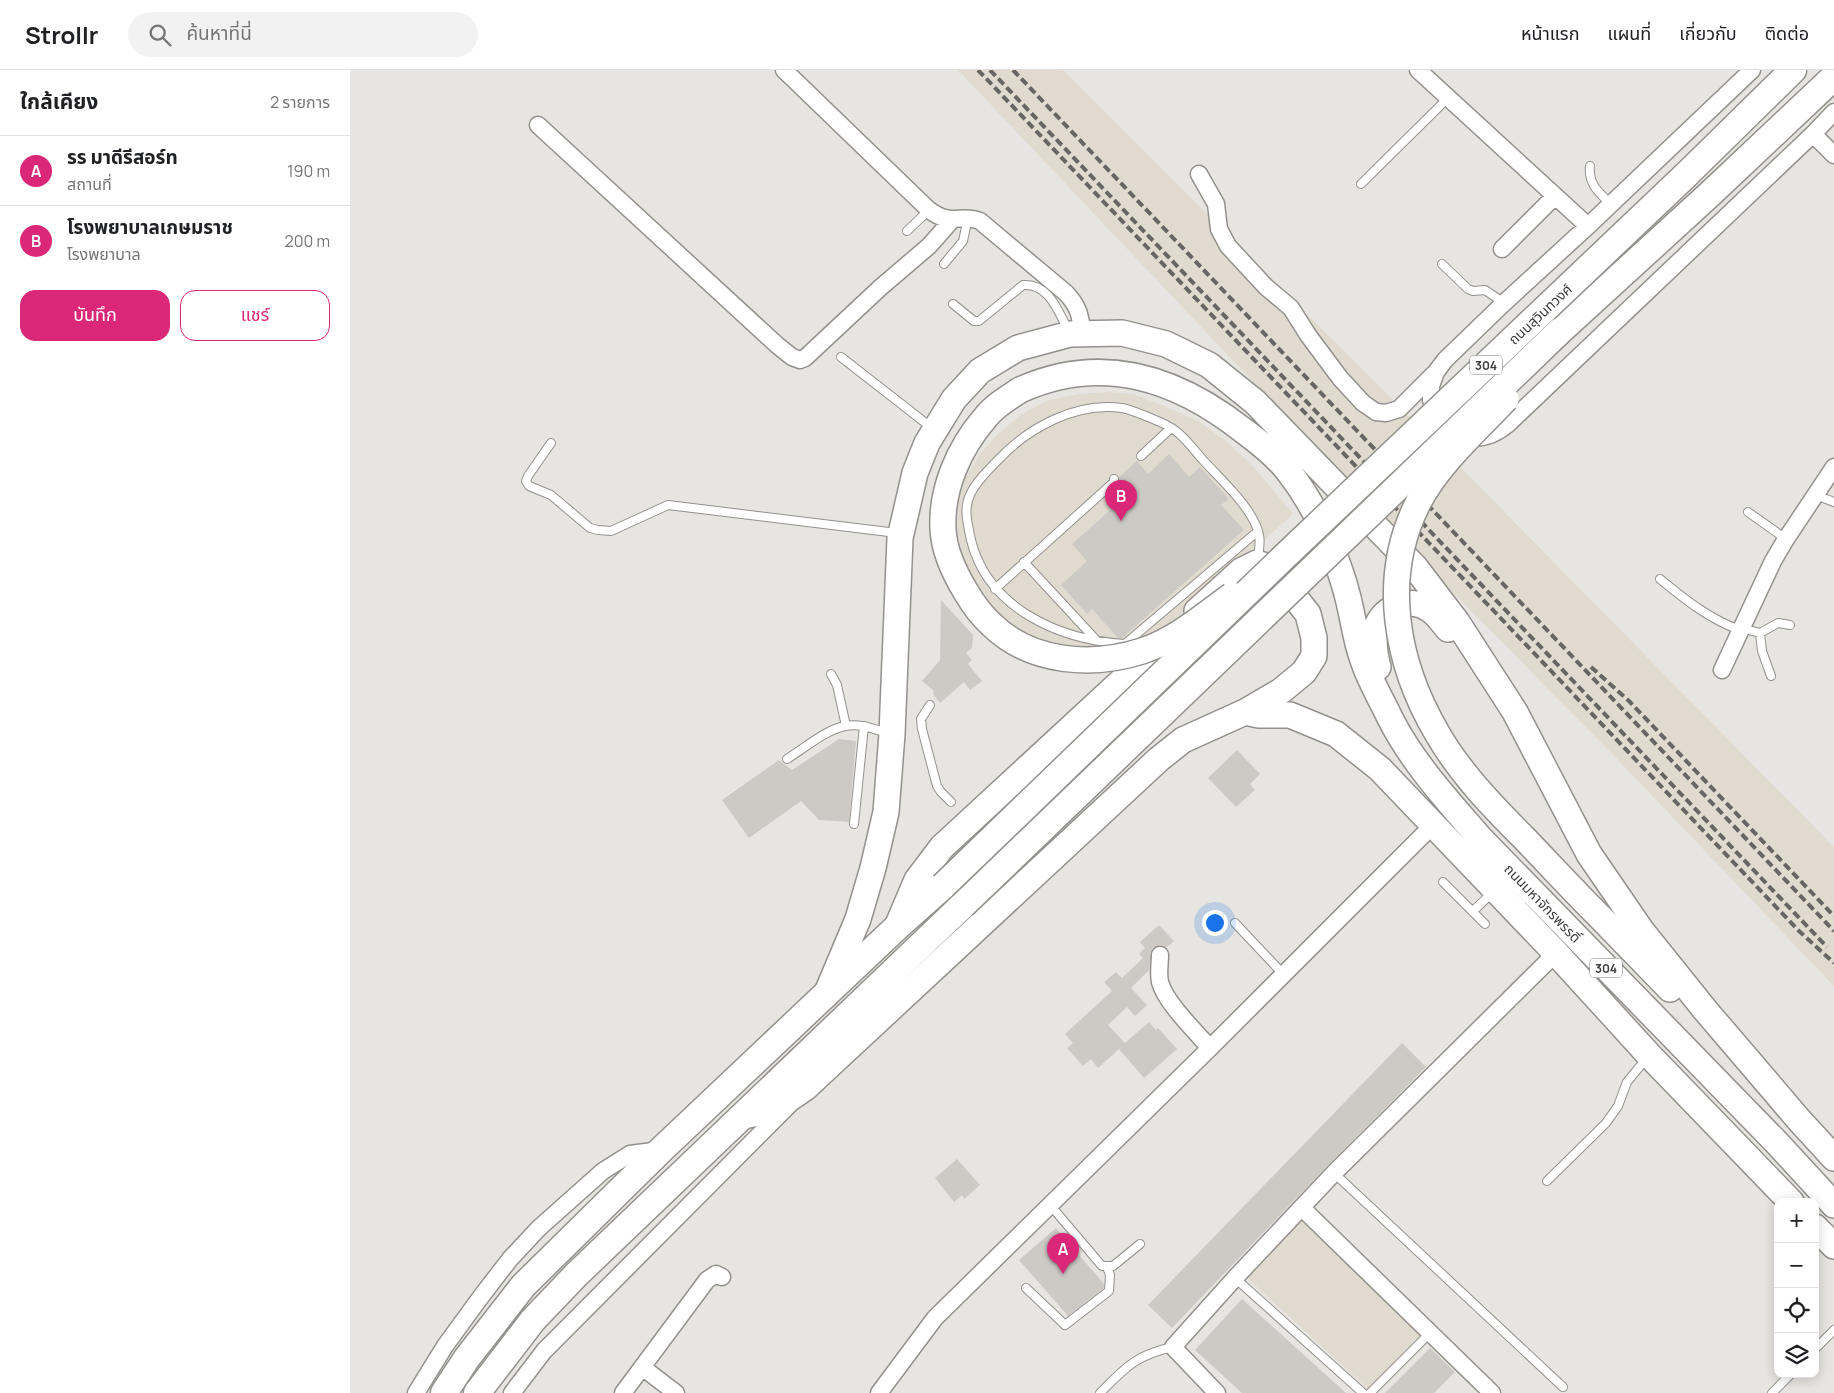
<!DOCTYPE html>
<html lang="th">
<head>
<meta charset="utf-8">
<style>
  body { margin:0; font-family:Manrope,"Noto Sans Thai",sans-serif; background:#f2f2f2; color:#202124 }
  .controls { position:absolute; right:15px; bottom:15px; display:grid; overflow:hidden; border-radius:10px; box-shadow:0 2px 12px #0003 }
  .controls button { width:45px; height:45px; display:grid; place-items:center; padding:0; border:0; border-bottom:1px solid #e0e0e0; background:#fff; color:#202124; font:25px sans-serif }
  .you { position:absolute; left:864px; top:852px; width:18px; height:18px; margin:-12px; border:4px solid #fff; border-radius:50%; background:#1a73e8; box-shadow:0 0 0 8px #1a73e833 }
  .badge { display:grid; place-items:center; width:32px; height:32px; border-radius:50%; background:#db2777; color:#fff; font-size:16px; font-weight:700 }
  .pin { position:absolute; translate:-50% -41px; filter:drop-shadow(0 1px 2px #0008) }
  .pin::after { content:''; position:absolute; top:26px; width:18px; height:15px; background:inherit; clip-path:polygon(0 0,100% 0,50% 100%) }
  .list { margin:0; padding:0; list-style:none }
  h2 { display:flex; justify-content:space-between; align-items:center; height:65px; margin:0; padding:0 20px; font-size:21px }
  h2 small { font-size:16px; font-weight:400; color:#757577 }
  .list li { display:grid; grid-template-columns:32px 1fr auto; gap:15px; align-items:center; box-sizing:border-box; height:70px; padding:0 20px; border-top:1px solid #e0e0e0 }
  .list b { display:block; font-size:19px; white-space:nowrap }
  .list p { margin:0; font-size:16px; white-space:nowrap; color:#757577 }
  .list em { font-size:16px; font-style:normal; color:#757577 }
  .actions { display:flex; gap:10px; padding:15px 20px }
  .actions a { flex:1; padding:11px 0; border:1px solid #db2777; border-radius:15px; text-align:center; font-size:18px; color:#db2777 }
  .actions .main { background:#db2777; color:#fff }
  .icon { flex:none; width:28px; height:28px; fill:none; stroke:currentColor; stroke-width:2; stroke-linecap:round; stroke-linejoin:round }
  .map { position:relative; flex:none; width:1484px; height:1323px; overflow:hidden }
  header { display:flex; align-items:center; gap:30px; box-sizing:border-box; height:70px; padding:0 25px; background:#fff; border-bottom:1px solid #e0e0e0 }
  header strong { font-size:24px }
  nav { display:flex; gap:28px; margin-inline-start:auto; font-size:18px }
  .search { width:350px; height:45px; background:#f2f2f2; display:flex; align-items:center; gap:12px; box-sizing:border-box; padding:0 18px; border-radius:28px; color:#757577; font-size:19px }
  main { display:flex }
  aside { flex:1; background:#fff }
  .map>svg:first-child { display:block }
  .built { fill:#e0dacf }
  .building { fill:#cdcac6 }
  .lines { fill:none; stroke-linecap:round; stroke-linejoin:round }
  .service-casing { stroke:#93918d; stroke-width:10 }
  .minor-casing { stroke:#93918d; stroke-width:19 }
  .primary-casing { stroke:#93918d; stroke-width:28 }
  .trunk-casing { stroke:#93918d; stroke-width:29 }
  .service { stroke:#fff; stroke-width:8 }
  .minor { stroke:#fff; stroke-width:16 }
  .primary { stroke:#fff; stroke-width:25 }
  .trunk { stroke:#fff; stroke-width:26 }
  .rail { stroke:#676663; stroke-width:4; stroke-dasharray:8 4; stroke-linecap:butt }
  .primary-bridge-casing { stroke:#93918d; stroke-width:28; stroke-linecap:butt }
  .trunk-bridge-casing { stroke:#93918d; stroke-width:29; stroke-linecap:butt }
  .primary-bridge { stroke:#fff; stroke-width:25 }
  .trunk-bridge { stroke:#fff; stroke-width:26 }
  .labels { text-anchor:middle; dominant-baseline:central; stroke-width:5; stroke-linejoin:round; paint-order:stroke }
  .shield { fill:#fff; stroke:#767674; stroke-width:1 }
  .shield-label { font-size:12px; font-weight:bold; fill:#3c3b39 }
  .street-label { font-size:14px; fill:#3c3b39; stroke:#fff }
</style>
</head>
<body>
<header>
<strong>Strollr</strong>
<div class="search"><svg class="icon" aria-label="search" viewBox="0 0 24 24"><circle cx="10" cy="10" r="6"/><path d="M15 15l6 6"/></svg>ค้นหาที่นี่</div>
<nav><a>หน้าแรก</a><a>แผนที่</a><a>เกี่ยวกับ</a><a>ติดต่อ</a></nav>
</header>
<main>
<aside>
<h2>ใกล้เคียง<small>2 รายการ</small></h2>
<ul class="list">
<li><span class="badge">A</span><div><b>รร มาดีรีสอร์ท</b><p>สถานที่</p></div><em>190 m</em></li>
<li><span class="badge">B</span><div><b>โรงพยาบาลเกษมราช</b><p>โรงพยาบาล</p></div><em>200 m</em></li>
</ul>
<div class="actions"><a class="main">บันทึก</a><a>แชร์</a></div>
</aside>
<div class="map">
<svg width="1484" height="1323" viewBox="0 0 1484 1323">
  <rect width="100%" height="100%" fill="#e7e5e1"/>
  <path class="built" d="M608 0H713L1113 400 1484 777V916L1270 692 1087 506Z
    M758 322 784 324 847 350 876 371 903 396 943 444 815 558 771 576 711 579 663 561 643 539 627 518 614 491 607 459 608 435 615 409 631 382 649 363 671 345 698 330 729 324Z
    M953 1149 1072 1263 1018 1319 896 1207Z"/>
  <path class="building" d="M819 384 839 407 850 397 879 429 871 435 894 460 772 568H768L742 539 737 544 711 515 737 491 722 474 776 426 768 416 769 407 787 391 798 404Z
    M591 530 623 565 622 578 616 583 622 590 618 594 632 611 620 620 614 612 590 633 583 624 584 621 572 611 590 590Z
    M489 669 506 671 499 752 469 750 451 731 399 768 372 730 429 690 442 700Z
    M887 680 910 704 900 714 905 720 886 737 858 708Z
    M809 855 824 871 816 878 810 875 802 879 799 900 781 918 797 935 785 946 777 937 758 955 775 973 799 952 806 960 808 958 827 979 794 1008 769 979 748 998 741 989 733 996 717 978 723 973 715 964 762 921 754 912 766 902 772 908 793 888 789 884 795 878 790 872Z
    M1052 973 1076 997 977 1096 822 1258 798 1235Z
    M607 1089 630 1115 614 1129 612 1125 604 1132 585 1108Z
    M706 1158 754 1214V1218L718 1246 669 1190Z
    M892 1229 996 1323H892L845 1280Z
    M1080 1278 1105 1302 1084 1323H1035Z"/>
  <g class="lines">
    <defs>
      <path id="service" d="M1240 96C1238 114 1249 123 1261 134
        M1011 114 1098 28
        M557 161 579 140
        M594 194 613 171 618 148
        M1092 194 1118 219 1123 221 1135 220 1154 233
        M603 234 624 251H629L673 215C699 213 708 241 718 260
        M491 287 582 358
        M201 373 178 406 176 411 179 416 201 425 240 458 248 460 261 461 318 435 547 463
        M791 386 821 358
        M1466 425 1484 432
        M1398 442 1436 469
        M908 491C908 483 911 473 909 465 904 439 871 410 853 390 843 379 832 363 818 356 811 352 780 339 772 338 726 332 679 357 648 390 638 400 625 413 620 425 613 439 618 455 621 470 638 539 710 570 775 574L908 461
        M674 492 747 571
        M1310 509C1336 530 1359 549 1390 560
        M645 519 764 412V409
        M1391 558 1410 563 1428 553 1440 555
        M1410 563 1412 581 1421 606
        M481 604 487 615 496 656
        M580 635 571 649 572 659 587 716 591 722 601 732
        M437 689C455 678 475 660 495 656 509 653 524 659 537 663
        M504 754 514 656
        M1093 812 1135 854
        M1123 841 1143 822
        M885 853 934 905
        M984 1103 1213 1317
        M1197 1111 1256 1053 1268 1036 1277 1012 1296 989
        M701 1136 752 1196H763L790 1174
        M885 1208 1013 1323
        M676 1218 715 1255 759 1221 760 1205 757 1197
        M1465 1279 1484 1260
        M750 1323C776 1297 786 1285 823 1277
        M1020 1323 1080 1263
        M1422 1323 1441 1304"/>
      <path id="minor" d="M434 0 579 140C602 157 610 143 630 151L716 223C729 237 730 245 733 264
        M1068 0 1238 156
        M188 55 427 275 442 287 450 290 455 288 531 217 579 176 602 150
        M1463 64 1484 85
        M849 104 866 134 869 159 878 176 916 217 941 238 958 265 990 308 1013 333 1026 342 1036 343 1049 339 1085 303
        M1152 179 1205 126
        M1090 349 1081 330V316L1086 302 1095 290 1154 233 1238 156 1402 0
        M1115 366C1132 371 1146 364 1158 354L1463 64 1484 42
        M1372 600 1423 491 1436 469 1484 397
        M810 885C810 893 808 904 810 912 815 932 846 962 860 978
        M952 1138 1142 1323
        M292 1297 326 1323
        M66 1323 95 1276 130 1228 160 1189 189 1158 253 1101 280 1084 311 1080
        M162 1323 194 1281 440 1034
        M273 1323 357 1210 366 1204 372 1207
        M529 1323 585 1248 860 978 1083 755
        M867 1323 823 1277 885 1208 984 1103 1206 883"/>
      <path id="primary" d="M670 320C752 283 827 308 894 361 910 373 927 386 939 402 956 424 971 452 981 477 987 492 993 508 997 524 1003 545 1005 569 1013 590 1019 609 1031 629 1040 648 1062 692 1098 731 1130 768L1427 1073 1484 1135
        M1028 597C1025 586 1023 574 1025 563 1029 539 1058 525 1079 539 1087 544 1092 552 1098 559
        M895 642 909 645H940L986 664 1030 699 1206 883 1299 985 1441 1132
        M1250 847 1320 919
        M547 857 567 810 592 777 814 572
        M476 925 508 849 523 798 536 742 542 664 550 468 565 403 577 373 604 329 630 301 668 278 720 264 772 263 816 274 859 295 905 332 1065 497 1107 552 1165 642 1239 784 1291 860 1356 941 1450 1051 1484 1088
        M394 1046C424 1040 431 1035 455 1018L809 689 833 670 895 642 931 621 954 602 964 586V568L958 544 925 502 913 495 907 493 891 501 847 541
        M1465 1157 1484 1176"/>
      <path id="trunk" d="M1336 105 1443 0
        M1210 261 1361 123 1484 7
        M94 1323 117 1288 173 1216 311 1080 547 857 593 816
        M127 1323 183 1250 226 1205 613 835"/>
    </defs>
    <use href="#service" class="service-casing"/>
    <use href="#minor" class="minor-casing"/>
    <use href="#primary" class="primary-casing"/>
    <use href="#trunk" class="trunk-casing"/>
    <use href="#service" class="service"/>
    <use href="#minor" class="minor"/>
    <use href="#primary" class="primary"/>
    <use href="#trunk" class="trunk"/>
    <path class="rail" d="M628 0 1449 861 1484 893
      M640 0 1477 877
      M663 0 1484 861
      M1241 597 1279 631 1484 846"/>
    <defs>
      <path id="primary-bridge" d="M670 320C658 328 644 336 635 348 609 378 591 419 593 459 594 481 605 504 616 522 623 534 632 546 642 555 681 593 742 597 792 581 826 570 853 546 882 525
        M1156 329C1126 361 1088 394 1068 433 1030 508 1046 593 1087 663 1110 703 1142 736 1174 768 1199 794 1224 821 1250 847"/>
      <path id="trunk-bridge" d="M593 816 935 486 1336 105
        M613 835 1210 261"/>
    </defs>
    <use href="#primary-bridge" class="primary-bridge-casing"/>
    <use href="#trunk-bridge" class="trunk-bridge-casing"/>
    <use href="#primary-bridge" class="primary-bridge"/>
    <use href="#trunk-bridge" class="trunk-bridge"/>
  </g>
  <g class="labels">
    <g class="shield">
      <rect x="1120" y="285.5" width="32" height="19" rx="4"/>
      <rect x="1240" y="888.5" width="32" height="19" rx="4"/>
    </g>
    <g class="shield-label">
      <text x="1136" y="295">304</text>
      <text x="1256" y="898">304</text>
    </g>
    <g class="street-label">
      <text transform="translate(1190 244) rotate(-43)">ถนนสุวินทวงศ์</text>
      <text transform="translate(1193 833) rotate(46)">ถนนมหาจักรพรรดิ์</text>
    </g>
  </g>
</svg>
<div class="controls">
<button>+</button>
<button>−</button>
<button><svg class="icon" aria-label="locate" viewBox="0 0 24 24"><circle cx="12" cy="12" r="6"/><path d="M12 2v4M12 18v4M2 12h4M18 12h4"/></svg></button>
<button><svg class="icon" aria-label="layers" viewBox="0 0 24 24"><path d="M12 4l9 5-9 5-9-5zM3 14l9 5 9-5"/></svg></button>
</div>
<div class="you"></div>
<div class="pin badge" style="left:713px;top:1204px">A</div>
<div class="pin badge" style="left:771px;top:451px">B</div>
</div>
</main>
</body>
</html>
